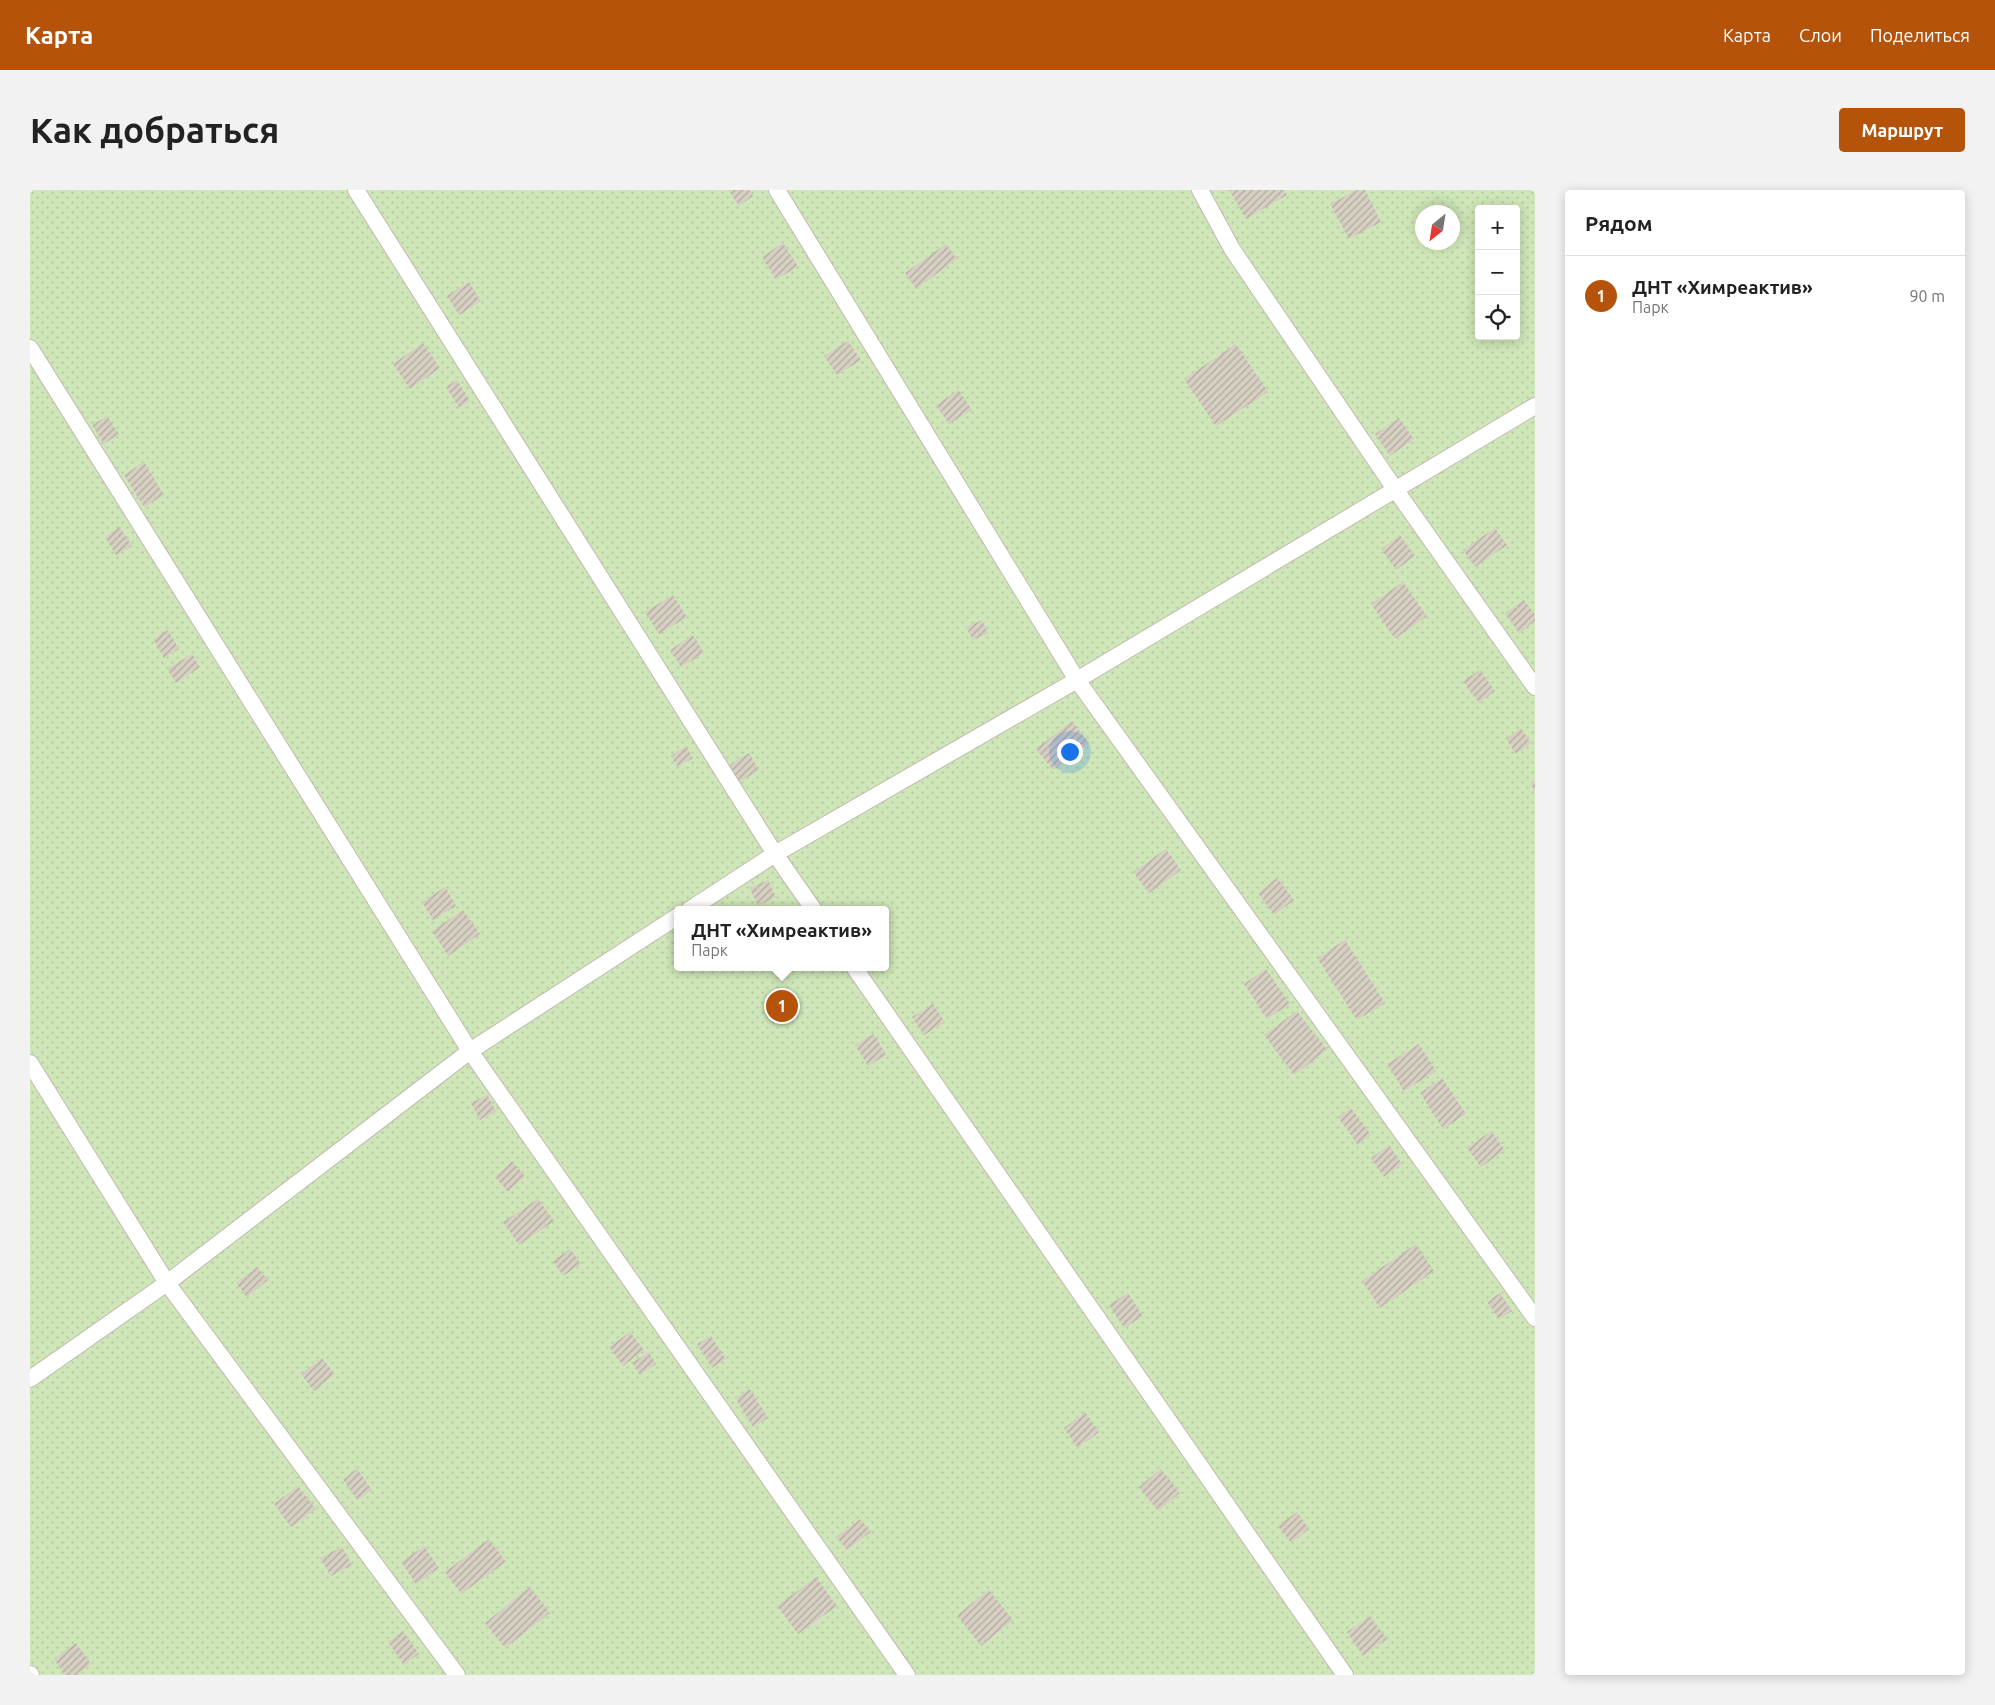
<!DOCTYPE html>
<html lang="ru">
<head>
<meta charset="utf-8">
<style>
  body { margin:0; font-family:Ubuntu,sans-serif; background:#f2f2f2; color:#222 }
  .controls { position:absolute; right:15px; top:15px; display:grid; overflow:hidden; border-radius:5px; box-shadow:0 2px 12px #0003 }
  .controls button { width:45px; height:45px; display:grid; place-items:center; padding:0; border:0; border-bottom:1px solid #e0e0e0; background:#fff; color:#222; font:25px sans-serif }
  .compass { position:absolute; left:1385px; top:15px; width:45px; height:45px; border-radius:50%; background:#fff; box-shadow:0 2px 12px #0003; rotate:210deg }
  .you { position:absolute; left:1039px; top:561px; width:18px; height:18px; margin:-12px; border:4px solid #fff; border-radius:50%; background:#1a73e8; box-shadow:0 0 0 8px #1a73e833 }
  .badge { display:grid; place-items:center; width:32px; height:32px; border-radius:50%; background:#b45309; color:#fff; font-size:16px; font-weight:700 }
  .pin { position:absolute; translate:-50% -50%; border:2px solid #fff; box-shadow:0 1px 5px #0006 }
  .popup { position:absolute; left:644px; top:716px; width:215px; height:65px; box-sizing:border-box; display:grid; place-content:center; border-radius:5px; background:#fff; filter:drop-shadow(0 1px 4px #0005); font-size:16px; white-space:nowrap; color:#767676 }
  .popup b { font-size:19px; color:#222 }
  .popup::after { content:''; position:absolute; left:50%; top:100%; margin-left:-10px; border:10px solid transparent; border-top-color:#fff }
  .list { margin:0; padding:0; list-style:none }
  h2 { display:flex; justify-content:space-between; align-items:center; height:65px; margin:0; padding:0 20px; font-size:21px }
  h2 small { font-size:16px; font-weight:400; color:#767676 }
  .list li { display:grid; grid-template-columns:32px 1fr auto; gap:15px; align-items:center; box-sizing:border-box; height:80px; padding:0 20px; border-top:1px solid #e0e0e0 }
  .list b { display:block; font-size:19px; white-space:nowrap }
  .list p { margin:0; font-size:16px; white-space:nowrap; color:#767676 }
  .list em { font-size:16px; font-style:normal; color:#767676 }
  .icon { flex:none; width:28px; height:28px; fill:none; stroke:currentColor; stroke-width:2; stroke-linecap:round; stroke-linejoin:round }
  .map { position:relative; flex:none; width:1505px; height:1485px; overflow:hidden; border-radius:5px }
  header { display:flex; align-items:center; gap:30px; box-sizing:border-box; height:70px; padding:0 25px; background:#b45309; color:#fff }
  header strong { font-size:24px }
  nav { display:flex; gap:28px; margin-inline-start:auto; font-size:18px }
  .intro { display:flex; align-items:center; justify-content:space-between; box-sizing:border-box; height:120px; padding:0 30px }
  h1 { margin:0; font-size:35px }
  .button { padding:12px 22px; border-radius:5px; background:#b45309; color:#fff; font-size:18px; font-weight:700 }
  main { display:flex; gap:30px; padding:0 30px }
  aside { flex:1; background:#fff; border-radius:5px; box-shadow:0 2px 12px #0003 }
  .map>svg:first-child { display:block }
  .park { fill:url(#park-dots); fill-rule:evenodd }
  .building { fill:url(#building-hatch) }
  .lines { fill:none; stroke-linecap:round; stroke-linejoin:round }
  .lane-casing { stroke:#c0bbaf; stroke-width:18 }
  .lane { stroke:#fff; stroke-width:16 }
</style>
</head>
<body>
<header>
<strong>Карта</strong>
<nav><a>Карта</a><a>Слои</a><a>Поделиться</a></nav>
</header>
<div class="intro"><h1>Как добраться</h1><a class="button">Маршрут</a></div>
<main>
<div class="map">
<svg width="1505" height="1485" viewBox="0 0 1505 1485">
  <defs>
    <pattern id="park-dots" width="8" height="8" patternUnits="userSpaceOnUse" patternTransform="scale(1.25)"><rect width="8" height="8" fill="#cfe6b8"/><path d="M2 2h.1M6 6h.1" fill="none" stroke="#b3c69f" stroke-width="1.8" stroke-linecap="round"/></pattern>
    <pattern id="building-hatch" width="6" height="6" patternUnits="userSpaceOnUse" patternTransform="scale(1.25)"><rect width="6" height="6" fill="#d6cfc2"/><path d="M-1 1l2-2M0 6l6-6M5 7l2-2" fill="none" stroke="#b0aa9f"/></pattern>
  </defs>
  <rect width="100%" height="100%" fill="#f5f3ec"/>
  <path class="park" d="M0 0H1505V1485H0ZM1449 19H1486V146H1449ZM1392 22H1422V52H1392ZM648 720H856V777H648Z"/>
  <path class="building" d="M698 0H719L723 6 709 16Z
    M1199 0H1254L1257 5 1216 29Z
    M1327 0H1335L1351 32 1319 49 1300 14Z
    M753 53 768 76 746 90 732 67Z
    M916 54 927 69 886 99 875 83Z
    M439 92 451 111 429 125 417 106Z
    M818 151 831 170 807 185 794 166Z
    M393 153 410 178 380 199 363 174Z
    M1206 154 1238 202 1186 236 1154 189Z
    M427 190 440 211 429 218 416 197Z
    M929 200 942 220 919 234 906 215Z
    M77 226 89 244 74 254 62 235Z
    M1369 228 1384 249 1360 266 1345 244Z
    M114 272 134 305 114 317 94 285Z
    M90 337 102 356 86 365 75 347Z
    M1465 338 1477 355 1445 377 1433 360Z
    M1370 345 1385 366 1366 380 1351 359Z
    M1373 392 1397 426 1365 449 1341 414Z
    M643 405 657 427 629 444 615 422Z
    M1494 410 1505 425V431L1489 443 1475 423Z
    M952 430 958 443 943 450 936 437Z
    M138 440 149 459 134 468 123 449Z
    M663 445 674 463 651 477 640 460Z
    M162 464 170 477 146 493 137 479Z
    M1450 480 1465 501 1449 513 1433 491Z
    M1042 531 1059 553 1023 580 1006 559Z
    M1491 538 1501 553 1486 564 1476 549Z
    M656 556 663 568 648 577 641 566Z
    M719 563 729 580 708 593 698 576Z
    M1505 590V601L1500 594Z
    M1136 659 1151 680 1119 703 1103 682Z
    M1247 688 1264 710 1244 725 1228 703Z
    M738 690 746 707 728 716 720 698Z
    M415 697 426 716 403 730 392 712Z
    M433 720 450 744 418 766 402 741Z
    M1315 750 1355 813 1327 830 1287 768Z
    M1236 779 1260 814 1237 829 1214 794Z
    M903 814 915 832 894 845 882 827Z
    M1267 821 1297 860 1264 885 1234 845Z
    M844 844 856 865 838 876 825 855Z
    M1389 854 1406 881 1374 901 1357 874Z
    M1412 888 1436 924 1413 939 1390 903Z
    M457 905 466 921 450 930 441 913Z
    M1321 918 1341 945 1328 955 1308 927Z
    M1461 941 1475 960 1451 977 1437 958Z
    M1359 955 1372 974 1354 987 1341 968Z
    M482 971 495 986 478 1002 465 987Z
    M508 1009 524 1031 489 1055 473 1032Z
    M1386 1054 1404 1081 1350 1118 1332 1091Z
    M540 1059 551 1074 533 1086 523 1071Z
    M227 1077 238 1090 217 1107 206 1093Z
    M1098 1103 1113 1126 1094 1138 1079 1115Z
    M1470 1103 1482 1121 1469 1129 1457 1112Z
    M600 1142 614 1160 593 1176 579 1157Z
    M681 1146 696 1169 682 1178 667 1154Z
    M619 1162 626 1174 610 1185 602 1173Z
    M292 1168 305 1184 284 1201 271 1184Z
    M720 1199 738 1228 723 1237 705 1208Z
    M1055 1222 1069 1242 1048 1258 1034 1238Z
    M327 1279 342 1300 327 1310 313 1289Z
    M1131 1279 1150 1303 1128 1321 1109 1297Z
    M268 1296 286 1319 261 1337 244 1314Z
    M1267 1322 1279 1339 1261 1353 1248 1336Z
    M830 1329 841 1342 817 1360 806 1347Z
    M459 1349 476 1372 431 1404 415 1382Z
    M394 1356 409 1378 386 1394 371 1372Z
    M312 1357 322 1375 301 1386 290 1368Z
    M786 1387 807 1416 768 1444 747 1416Z
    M500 1397 520 1423 475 1458 455 1433Z
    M959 1400 983 1430 951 1456 927 1425Z
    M1340 1426 1357 1449 1333 1466 1317 1442Z
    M373 1441 389 1464 374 1475 358 1452Z
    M46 1453 61 1474 46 1485H35L24 1469Z"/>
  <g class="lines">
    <defs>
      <path id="lane" d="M326 0 745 664 784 720
        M747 0 1047 490 1505 1128
        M1170 0 1202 59 1365 299 1505 497
        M0 158 440 861 877 1485
        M659 720 745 664 1047 490 1505 216
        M824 777 1315 1485
        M0 873 137 1093 427 1485
        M0 1189 137 1093 440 861 648 726
        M0 1484 1 1485"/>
    </defs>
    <use href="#lane" class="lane-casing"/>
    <use href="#lane" class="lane"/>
  </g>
</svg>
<div class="controls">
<button>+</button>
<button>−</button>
<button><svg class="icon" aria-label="locate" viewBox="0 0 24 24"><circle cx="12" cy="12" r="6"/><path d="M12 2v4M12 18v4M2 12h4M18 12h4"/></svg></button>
</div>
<svg class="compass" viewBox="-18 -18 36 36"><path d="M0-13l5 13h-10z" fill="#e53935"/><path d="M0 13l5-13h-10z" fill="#767676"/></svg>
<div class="you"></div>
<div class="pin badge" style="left:752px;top:816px">1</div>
<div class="popup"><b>ДНТ «Химреактив»</b>Парк</div>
</div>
<aside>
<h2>Рядом<small></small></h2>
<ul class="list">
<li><span class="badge">1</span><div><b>ДНТ «Химреактив»</b><p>Парк</p></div><em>90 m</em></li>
</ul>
</aside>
</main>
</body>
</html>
